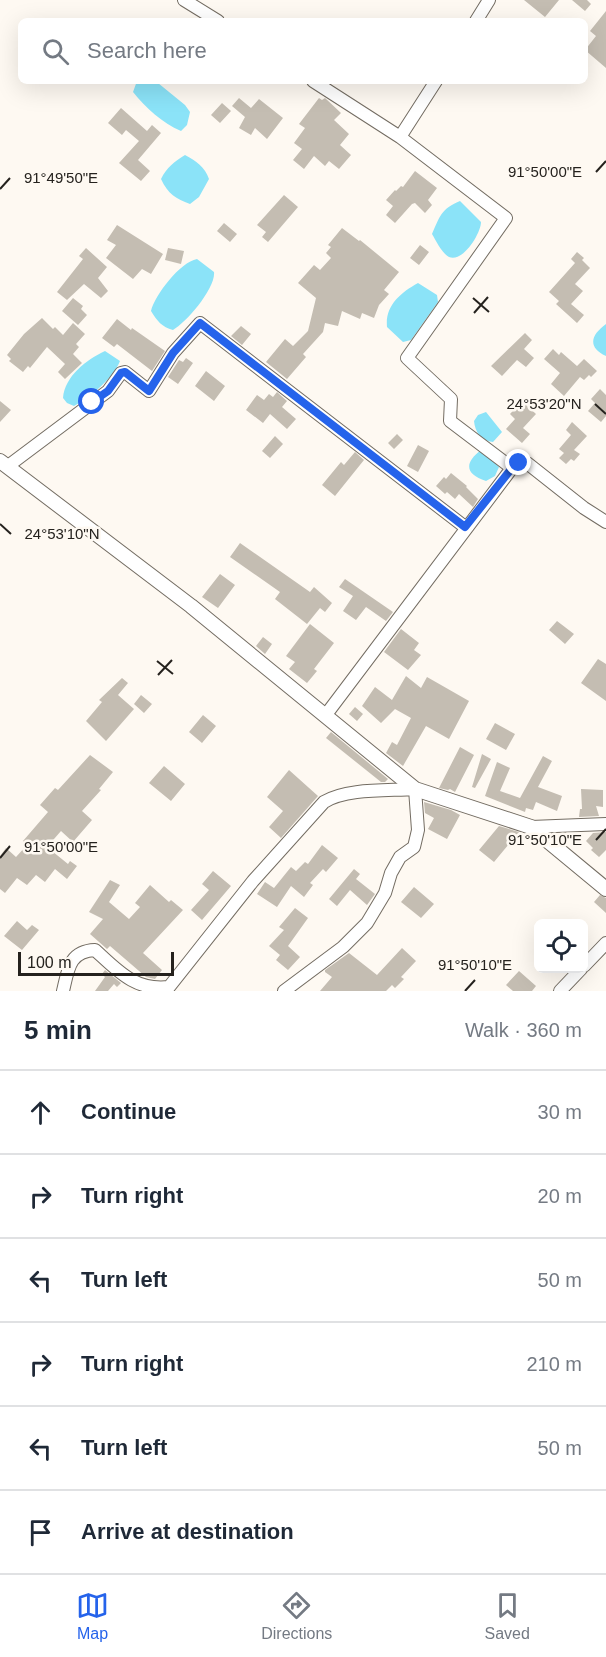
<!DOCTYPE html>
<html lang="en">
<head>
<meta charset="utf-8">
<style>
  body { margin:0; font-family:Helvetica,sans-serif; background:#f6f6f7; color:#1f2937 }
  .controls { position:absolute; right:18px; bottom:18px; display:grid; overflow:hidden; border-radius:9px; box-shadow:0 6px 24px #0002 }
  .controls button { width:54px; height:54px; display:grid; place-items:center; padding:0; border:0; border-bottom:2px solid #e0e1e3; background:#fff; color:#1f2937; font:30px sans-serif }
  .scale { position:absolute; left:18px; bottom:15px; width:156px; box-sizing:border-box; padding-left:6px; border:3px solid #25221e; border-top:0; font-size:16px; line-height:21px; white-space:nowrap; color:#25221e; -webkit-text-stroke:4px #fef9f2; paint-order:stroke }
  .stop { position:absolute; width:18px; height:18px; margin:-14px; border:4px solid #2563eb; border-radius:50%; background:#fff }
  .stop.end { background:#2563eb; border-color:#fff; box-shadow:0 2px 6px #0008 }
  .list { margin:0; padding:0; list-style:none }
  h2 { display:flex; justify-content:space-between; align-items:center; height:78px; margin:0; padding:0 24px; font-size:26px }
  h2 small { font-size:20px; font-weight:400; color:#747a83 }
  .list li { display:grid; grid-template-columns:39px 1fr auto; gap:18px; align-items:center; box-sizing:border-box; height:84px; padding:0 24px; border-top:2px solid #e0e1e3 }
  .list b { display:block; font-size:22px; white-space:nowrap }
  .list em { font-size:20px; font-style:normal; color:#747a83 }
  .icon { flex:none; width:33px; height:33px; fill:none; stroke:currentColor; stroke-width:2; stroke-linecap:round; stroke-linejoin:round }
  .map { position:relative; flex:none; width:606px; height:991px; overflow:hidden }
  .search { position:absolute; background:#fff; box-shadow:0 6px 24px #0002; left:18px; right:18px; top:18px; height:66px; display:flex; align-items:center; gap:15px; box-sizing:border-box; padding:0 21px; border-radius:9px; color:#747a83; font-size:22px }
  .sheet { height:582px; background:#fff }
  nav { display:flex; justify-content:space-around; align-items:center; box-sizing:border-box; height:84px; border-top:2px solid #e0e1e3; background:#fff; font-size:16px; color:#747a83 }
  nav a { display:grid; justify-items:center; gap:3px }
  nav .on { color:#2563eb }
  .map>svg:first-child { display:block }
  .water { fill:#8be3f8 }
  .building { fill:#c4bdb2 }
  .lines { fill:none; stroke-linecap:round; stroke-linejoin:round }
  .minor-casing { stroke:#736c62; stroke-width:14 }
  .tertiary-casing { stroke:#736c62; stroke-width:16 }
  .minor { stroke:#fff; stroke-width:12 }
  .tertiary { stroke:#fff; stroke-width:14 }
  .route { stroke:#2563eb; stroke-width:8 }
  .ticks { fill:none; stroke:#25221e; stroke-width:2 }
  .ticks-label { font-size:15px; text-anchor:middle; fill:#25221e; stroke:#fef9f2; stroke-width:5; stroke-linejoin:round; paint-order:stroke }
</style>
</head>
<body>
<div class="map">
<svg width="606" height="991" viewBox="0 0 606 991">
  <rect width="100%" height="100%" fill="#fef9f2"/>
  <path class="water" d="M137 81H153L158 83 185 105 190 112 187 125 181 131C162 123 146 108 133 92Z
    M185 155C196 161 205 167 209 179L199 197 190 204C176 199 168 194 161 179 167 167 174 162 185 155Z
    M460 201 481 222C481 233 463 263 449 257 442 253 436 241 432 234 440 216 441 209 460 201Z
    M197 259 214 272C216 288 186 323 173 330 162 327 157 321 151 311 155 295 180 262 197 259Z
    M418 283 437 295 438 302 411 340 403 342 387 327C385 306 400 293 418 283Z
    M606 324V356C587 347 591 335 606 324Z
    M105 351 120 361C114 377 90 398 74 406L67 403 63 398C65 376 86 360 105 351Z
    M486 412 502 432 493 442C481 441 475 432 474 421L478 415Z
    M481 450 499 467 495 476 486 481C465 474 464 463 481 450Z"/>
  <path class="building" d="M524 0H559L545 17Z
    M572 0H587L591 4 585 11Z
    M606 11V68L585 50 596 36 590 31Z
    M239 98 251 108 259 99 283 118 267 139 255 128 251 135 239 128 245 117 232 106Z
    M319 98 322 100 325 98 341 113 334 120 349 134 340 145 351 155 339 169 329 161 325 166 314 156 304 169 293 160 302 149 294 143 305 128 299 124Z
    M222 103 231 111 220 123 211 115Z
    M121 108 147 131 152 125 161 133 138 160 150 171 141 181 119 163 139 141 126 130 122 135 108 123Z
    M415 171 437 188 428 200 432 205 425 213 415 203 412 204 395 223 386 215 393 206 386 200 395 190 396 191 401 186 403 187Z
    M284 195 298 207 268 242 262 237 266 232 257 225Z
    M224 223 237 234 230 242 217 231Z
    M117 225 163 254 151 274 142 269 133 279 106 258 116 245 107 240Z
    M342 228 359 241 360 240 399 272 384 290 389 294 379 305 374 318 362 313 360 319 342 311 338 326 325 323 323 332 303 354 306 357 287 379 266 362 285 339 293 346 308 331 316 298 298 283 314 265 320 270 331 258 326 253 331 247 328 245Z
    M420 245 429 252 419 265 410 258Z
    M86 248 107 267 98 278 108 291 101 298 84 284 67 300 57 292 83 259 79 256Z
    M168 248 184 251 181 264 165 260Z
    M577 252 584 258 582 260 590 268 575 284 583 291 571 304 584 315 577 323 556 304 559 301 549 292 575 263 571 259Z
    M73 298 83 306 81 309 87 315 78 325 62 311Z
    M42 318 53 329 55 327 63 335 73 323 85 334 76 344 79 347 73 354 82 363 65 379 58 372 65 364 47 347 30 368 28 366 23 372 9 361 11 359 7 355 24 334Z
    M117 319 131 330 132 328 165 351 152 371 117 344 114 347 102 338Z
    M241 326 251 334 242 345 231 336Z
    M525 333 532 340 524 349 534 358 526 367 517 360 502 376 491 366Z
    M553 349 559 355 561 352 577 366 584 359 597 371 591 377 589 375 584 380 580 377 564 396 551 384 560 373 544 359Z
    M186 358 193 363 178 384 168 377 179 360 183 362Z
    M206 371 225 386 214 401 195 386Z
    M600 389 606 395V416L601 422 588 411 595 403 591 399Z
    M277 392 287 401 282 407 296 419 287 429 270 414 263 423 246 410 257 395 264 400 269 394 273 397Z
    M0 401 11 410 0 422Z
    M522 401 536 414 523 428 530 434 522 443 506 429 515 419 510 414Z
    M572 422 587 436 574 450 580 454 574 461 571 459 566 464 559 458 564 453 559 449 571 435 566 430Z
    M397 434 403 440 394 449 388 443Z
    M275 436 283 444 270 458 262 451Z
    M418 445 429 451 418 472 407 466Z
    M355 452 364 460 335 496 322 485 341 462 344 465Z
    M451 473 467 486 466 487 478 499 473 507 459 494 455 499 447 492 445 494 436 486 444 477 446 479Z
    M240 543 310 592 314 587 332 603 325 612 320 608 307 624 275 599 280 592 230 557Z
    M220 574 235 585 218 608 202 597Z
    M345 579 393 612 386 621 366 607 356 620 343 611 353 596 339 587Z
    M557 621 574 634 565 644 549 630Z
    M310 624 334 643 314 669 317 671 307 683 289 669 295 662 286 656Z
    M401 629 419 643 414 650 421 655 408 670 384 652Z
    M263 637 272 644 265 654 256 646Z
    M598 659 606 664V701L581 683Z
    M406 676 421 688 427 677 469 701 449 739 426 726 403 766 386 753 392 742 397 745 411 718 395 709 381 723 362 706 375 687 392 700Z
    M122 678 128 683 118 695 134 709 106 741 86 721 102 702 99 700Z
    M141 695 152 704 144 713 134 704Z
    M355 707 363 714 357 721 349 714Z
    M203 715 216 726 202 743 189 732Z
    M495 723 515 734 506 750 486 739Z
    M331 732 388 779 385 782H381L326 738Z
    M460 747 474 755 455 792 450 789 448 790 439 788Z
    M482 754 491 759 475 788 472 787Z
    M90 755 113 772 99 789 101 790 82 811 92 820 73 842 61 831 47 847 68 864 70 861 77 866 67 879 55 869 45 882 36 875 27 885 17 878 5 893 0 889V856L6 848 16 857 27 845 23 841 48 812 40 805 55 788 58 790Z
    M543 756 552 761 538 787 562 796 557 811 536 802 533 810 526 808 525 812 485 796 497 762 510 768 500 791 520 798Z
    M164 766 185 784 171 801 149 783Z
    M289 770 318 796 281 838 269 827 283 811 267 797Z
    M581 789 603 790V807L596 806 599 816 579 817 580 809H582Z
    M424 802 451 810 460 815 447 839 428 829 434 818 425 813Z
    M499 826 519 832 494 862 479 850Z
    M606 832V850L599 857 591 850 593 848 586 841 593 833Z
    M322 845 338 858 326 872 323 869 310 883 313 885 304 897 291 886 277 907 257 894 265 882 274 888 291 867 296 871 305 862 308 864Z
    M354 869 360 874 356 879 375 894 367 905 350 890 337 906 329 899Z
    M213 871 231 886 202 920 191 910 209 890 202 884Z
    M110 880 120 885 109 902 129 919 140 907 135 903 150 885 169 902 171 900 183 910 143 953 162 970 155 979 146 977 110 946 107 949 90 934 103 919 89 912Z
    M414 887 434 904 421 918 401 902Z
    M600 895 606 898V913L594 902Z
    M295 908 308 918 288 946 300 957 288 970 276 960 280 955 269 946 284 930 279 927Z
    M17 921 27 930 32 925 39 930 22 950 4 936Z
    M402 948 416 961 401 977 404 979 395 988 392 985 386 991H320L332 977 325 972V970L349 953 377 975Z
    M105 970 121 983 117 987 114 984 108 991H95L105 977 102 974Z
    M519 971 536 986 532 991H513L506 985Z"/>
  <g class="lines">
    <defs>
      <path id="minor" d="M184 0 218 21
        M476 21 489 0
        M313 81 400 137 506 218 407 358 451 399 450 421 512 468
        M400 137 436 81
        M8 466 108 391 121 373 125 372 149 391 173 353 200 323 465 527
        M325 716 512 468 519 463H527L584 508 606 522
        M531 827 606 824
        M584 966 606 943
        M63 991C68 970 69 951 95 950 118 971 135 991 169 987L253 881 324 802C347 788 388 791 415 789L418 830 414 847 400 857 391 873 385 893 367 923 343 947 284 991
        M560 991 581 969"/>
      <path id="tertiary" d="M0 461 191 606 415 789 531 827 606 889"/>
    </defs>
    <use href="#minor" class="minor-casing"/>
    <use href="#tertiary" class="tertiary-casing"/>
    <use href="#minor" class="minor"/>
    <use href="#tertiary" class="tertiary"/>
  </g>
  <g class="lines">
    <path class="route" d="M92 402 108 391 121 373 125 372 149 391 173 353 200 323 465 527 512 468 519 463"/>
  </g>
  <path class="ticks" d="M596 172 606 161M0 189 10 178M473 298 489 312M474 313 488 297M595 404 606 414M0 524 11 534M157 661 173 674M158 675 172 660M596 840 606 829M0 858 10 846M465 991 475 980"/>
  <g class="ticks-label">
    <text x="545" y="177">91°50'00"E</text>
    <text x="61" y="183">91°49'50"E</text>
    <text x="544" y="409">24°53'20"N</text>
    <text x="62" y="539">24°53'10"N</text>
    <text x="545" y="845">91°50'10"E</text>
    <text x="61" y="852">91°50'00"E</text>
    <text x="475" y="970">91°50'10"E</text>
  </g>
</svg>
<div class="controls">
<button><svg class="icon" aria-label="locate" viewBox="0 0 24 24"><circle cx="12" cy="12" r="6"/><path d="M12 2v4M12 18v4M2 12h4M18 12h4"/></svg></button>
</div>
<div class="scale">100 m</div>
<div class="stop" style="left:92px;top:402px"></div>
<div class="stop end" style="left:519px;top:463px"></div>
<div class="search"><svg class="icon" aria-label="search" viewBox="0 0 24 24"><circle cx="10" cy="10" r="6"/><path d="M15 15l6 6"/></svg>Search here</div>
</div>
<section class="sheet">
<h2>5 min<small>Walk · 360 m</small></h2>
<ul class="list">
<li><svg class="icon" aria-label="ahead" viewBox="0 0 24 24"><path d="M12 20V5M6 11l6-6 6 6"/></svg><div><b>Continue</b></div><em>30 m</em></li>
<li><svg class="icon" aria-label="right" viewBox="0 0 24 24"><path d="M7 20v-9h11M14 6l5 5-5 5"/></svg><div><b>Turn right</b></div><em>20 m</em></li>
<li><svg class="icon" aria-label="left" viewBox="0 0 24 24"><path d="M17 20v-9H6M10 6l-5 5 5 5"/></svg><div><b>Turn left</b></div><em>50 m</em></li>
<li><svg class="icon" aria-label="right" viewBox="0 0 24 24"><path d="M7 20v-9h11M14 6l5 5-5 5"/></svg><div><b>Turn right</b></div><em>210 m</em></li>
<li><svg class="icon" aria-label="left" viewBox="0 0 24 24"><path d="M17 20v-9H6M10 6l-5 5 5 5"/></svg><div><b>Turn left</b></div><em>50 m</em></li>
<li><svg class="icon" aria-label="arrive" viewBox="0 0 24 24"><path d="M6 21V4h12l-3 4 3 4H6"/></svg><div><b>Arrive at destination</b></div></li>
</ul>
</section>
<nav>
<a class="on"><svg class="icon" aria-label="map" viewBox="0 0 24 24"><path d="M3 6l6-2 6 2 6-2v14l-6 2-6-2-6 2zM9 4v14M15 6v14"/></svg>Map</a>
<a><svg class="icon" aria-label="directions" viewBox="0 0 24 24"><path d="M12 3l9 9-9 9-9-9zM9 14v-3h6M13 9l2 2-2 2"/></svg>Directions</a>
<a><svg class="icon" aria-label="saved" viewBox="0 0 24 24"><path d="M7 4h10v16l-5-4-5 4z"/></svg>Saved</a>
</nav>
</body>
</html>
